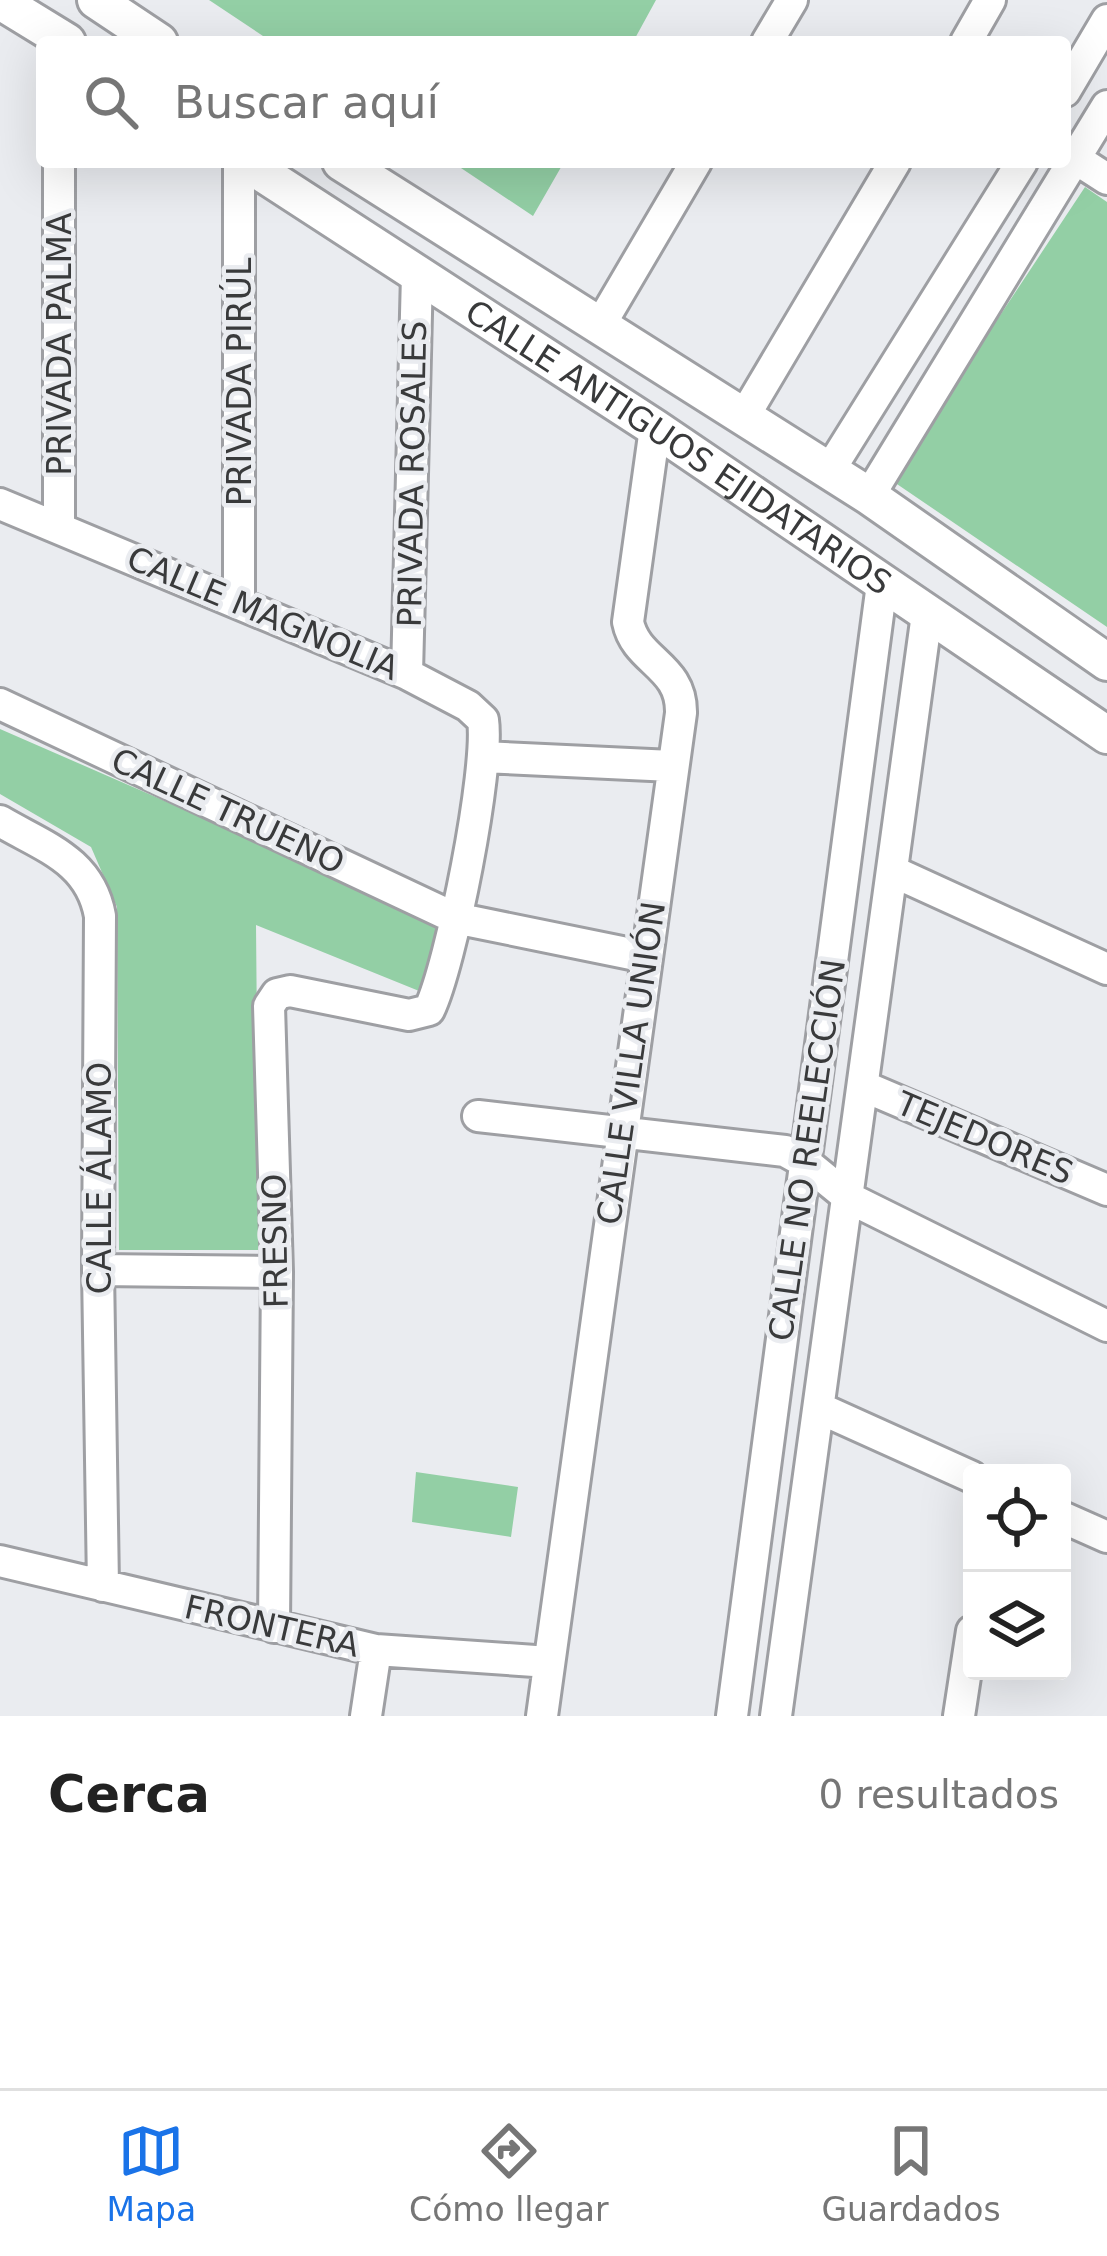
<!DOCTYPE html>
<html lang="es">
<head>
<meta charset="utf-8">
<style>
  body { margin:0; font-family:"DejaVu Sans",sans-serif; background:#f6f6f6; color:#222 }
  .controls { position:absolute; right:36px; bottom:36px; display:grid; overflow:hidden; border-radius:12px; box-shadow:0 12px 48px #0002 }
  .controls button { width:108px; height:108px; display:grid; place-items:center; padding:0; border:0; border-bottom:3px solid #e0e0e0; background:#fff; color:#222; font:60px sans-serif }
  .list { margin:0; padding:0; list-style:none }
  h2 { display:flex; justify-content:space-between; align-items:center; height:156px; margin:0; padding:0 48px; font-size:51px }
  h2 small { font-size:39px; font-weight:400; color:#767676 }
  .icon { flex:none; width:66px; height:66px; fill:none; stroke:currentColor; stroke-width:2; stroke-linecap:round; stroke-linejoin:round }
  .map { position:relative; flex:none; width:1107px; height:1716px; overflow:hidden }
  .search { position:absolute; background:#fff; box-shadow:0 12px 48px #0002; left:36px; right:36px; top:36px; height:132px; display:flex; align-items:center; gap:30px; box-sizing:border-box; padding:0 42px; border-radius:12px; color:#767676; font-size:45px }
  .sheet { height:372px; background:#fff }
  nav { display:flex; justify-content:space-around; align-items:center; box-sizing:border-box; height:168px; border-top:3px solid #e0e0e0; background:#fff; font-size:33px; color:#767676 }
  nav a { display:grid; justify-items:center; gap:6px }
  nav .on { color:#1a73e8 }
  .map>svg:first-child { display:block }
  .green { fill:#93cfa5 }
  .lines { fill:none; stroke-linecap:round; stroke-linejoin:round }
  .minor-casing { stroke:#9e9fa3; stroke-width:36 }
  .tertiary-casing { stroke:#9e9fa3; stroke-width:42 }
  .minor { stroke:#fff; stroke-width:30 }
  .tertiary { stroke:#fff; stroke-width:36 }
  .labels { text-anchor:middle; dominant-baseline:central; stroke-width:9; stroke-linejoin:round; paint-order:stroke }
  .street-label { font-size:33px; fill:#393a3b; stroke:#eaecf0 }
</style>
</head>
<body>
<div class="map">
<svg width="1107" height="1716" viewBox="0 0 1107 1716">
  <rect width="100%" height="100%" fill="#eaecf0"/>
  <path class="green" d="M209 0H656L633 42H272Z
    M452 162H564L533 216Z
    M1085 187 1107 202V627L891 480Z
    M0 729 438 920 429 995 256 925 259 1250H119L117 907 91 847 0 794Z
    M416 1472 518 1487 511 1537 412 1522Z"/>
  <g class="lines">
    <defs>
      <path id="minor" d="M767 42 792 0
        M966 42 990 0
        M1065 91 1107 20
        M1065 152 1107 179
        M239 162V603
        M599 327 696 162
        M743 418 895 162
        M829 471 1022 162
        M869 496 1107 106
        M0 504 407 674 468 706 483 720C490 768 451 965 429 1010L409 1015 290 991 277 994 269 1006 277 1272 274 1627
        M59 526V162
        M407 674 417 274
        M0 704 455 918 646 957
        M483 757 672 766
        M0 821C44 847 90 860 100 916L98 1270 103 1586
        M892 871 1107 969
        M863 1086 1107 1190
        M478 1116 785 1151 805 1162 849 1198 1107 1326
        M98 1270 277 1272
        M819 1408 972 1477
        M1062 1517 1107 1537
        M0 1561 376 1650 549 1662
        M366 1716 376 1650
        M542 1716 681 713C682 665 636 662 628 622L655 428
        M732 1716 882 584
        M776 1716 927 614
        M959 1716 972 1631"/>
      <g id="tertiary">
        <path d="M96 0 159 42"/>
        <path d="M0 1 67 42"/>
        <path id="s1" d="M245 162 655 428 1107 735"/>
        <path d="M341 162 869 496 1107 662"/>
      </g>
    </defs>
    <use href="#minor" class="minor-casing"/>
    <use href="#tertiary" class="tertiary-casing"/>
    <use href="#minor" class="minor"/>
    <use href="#tertiary" class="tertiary"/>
  </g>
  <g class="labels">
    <g class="street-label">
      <text transform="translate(59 344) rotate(-90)">PRIVADA PALMA</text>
      <text transform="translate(239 382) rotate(-90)">PRIVADA PIRÚL</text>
      <text stroke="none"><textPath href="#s1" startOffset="519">CALLE ANTIGUOS EJIDATARIOS</textPath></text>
      <text transform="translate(412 474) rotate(-89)">PRIVADA ROSALES</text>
      <text transform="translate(263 613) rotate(23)">CALLE MAGNOLIA</text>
      <text transform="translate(228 811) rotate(25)">CALLE TRUENO</text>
      <text transform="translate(631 1063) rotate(-82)">CALLE VILLA UNIÓN</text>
      <text transform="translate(985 1138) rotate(23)">TEJEDORES</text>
      <text transform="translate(807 1150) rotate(-82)">CALLE NO REELECCIÓN</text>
      <text transform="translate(99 1178) rotate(-90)">CALLE ÁLAMO</text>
      <text transform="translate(275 1241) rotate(-91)">FRESNO</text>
      <text transform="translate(272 1626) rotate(13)">FRONTERA</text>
    </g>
  </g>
</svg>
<div class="controls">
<button><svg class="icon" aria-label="locate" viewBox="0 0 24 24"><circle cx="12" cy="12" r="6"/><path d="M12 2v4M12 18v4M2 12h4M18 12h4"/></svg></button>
<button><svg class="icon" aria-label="layers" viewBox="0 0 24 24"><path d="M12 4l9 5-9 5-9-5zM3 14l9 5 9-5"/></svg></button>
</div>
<div class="search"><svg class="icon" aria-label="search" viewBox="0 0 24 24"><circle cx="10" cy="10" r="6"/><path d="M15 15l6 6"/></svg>Buscar aquí</div>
</div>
<section class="sheet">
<h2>Cerca<small>0 resultados</small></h2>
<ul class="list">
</ul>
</section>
<nav>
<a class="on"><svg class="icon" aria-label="map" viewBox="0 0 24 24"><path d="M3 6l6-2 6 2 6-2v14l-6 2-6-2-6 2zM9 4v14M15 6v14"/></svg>Mapa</a>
<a><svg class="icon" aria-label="directions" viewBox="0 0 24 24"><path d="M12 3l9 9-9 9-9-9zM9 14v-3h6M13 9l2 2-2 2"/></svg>Cómo llegar</a>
<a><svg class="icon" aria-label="saved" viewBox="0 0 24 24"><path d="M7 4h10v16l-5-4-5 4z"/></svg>Guardados</a>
</nav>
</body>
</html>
